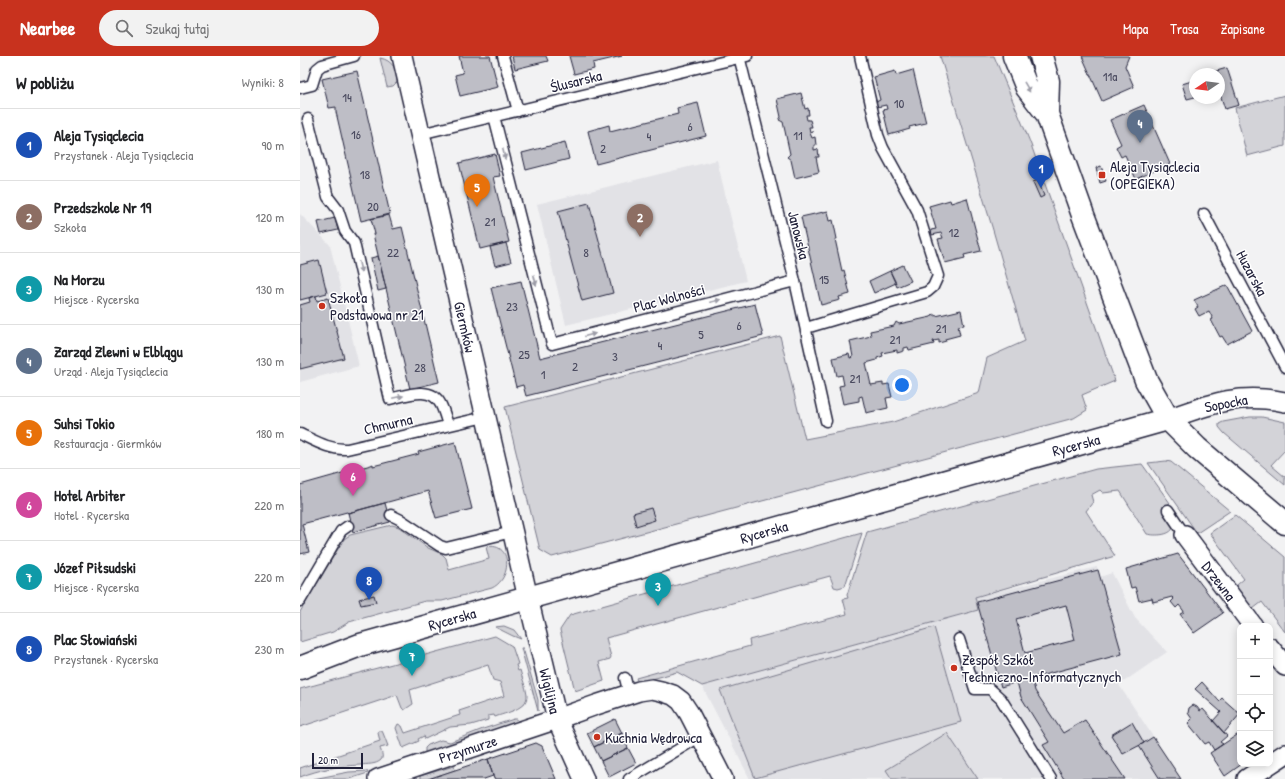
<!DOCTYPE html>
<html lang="pl">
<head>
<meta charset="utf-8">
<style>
  body { margin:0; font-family:"Patrick Hand",sans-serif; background:#f2f2f2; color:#202124 }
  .controls { position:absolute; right:12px; bottom:12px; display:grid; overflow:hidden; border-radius:8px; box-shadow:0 2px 10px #0003 }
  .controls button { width:36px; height:36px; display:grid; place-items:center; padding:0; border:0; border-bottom:1px solid #e0e0e0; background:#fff; color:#202124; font:20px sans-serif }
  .compass { position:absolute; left:889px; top:12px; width:36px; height:36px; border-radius:50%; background:#fff; box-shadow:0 2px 10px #0003; rotate:257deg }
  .scale { position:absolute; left:12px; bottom:10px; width:51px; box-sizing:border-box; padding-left:4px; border:2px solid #22223b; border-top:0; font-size:11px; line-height:14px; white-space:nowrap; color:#22223b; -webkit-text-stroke:3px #fff; paint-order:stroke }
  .you { position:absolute; left:602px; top:329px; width:14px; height:14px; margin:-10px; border:3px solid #fff; border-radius:50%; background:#1a73e8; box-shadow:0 0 0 6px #1a73e833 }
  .badge { display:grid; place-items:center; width:26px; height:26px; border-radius:50%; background:#c8321e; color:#fff; font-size:13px; font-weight:700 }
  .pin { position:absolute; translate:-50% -33px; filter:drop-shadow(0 1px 2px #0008) }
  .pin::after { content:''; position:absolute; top:21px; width:14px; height:12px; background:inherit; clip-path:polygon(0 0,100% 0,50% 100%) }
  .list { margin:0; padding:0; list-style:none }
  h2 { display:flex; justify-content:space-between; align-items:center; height:52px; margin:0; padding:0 16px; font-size:17px }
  h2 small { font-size:13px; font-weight:400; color:#757577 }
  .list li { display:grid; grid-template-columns:26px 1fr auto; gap:12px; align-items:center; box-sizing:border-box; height:72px; padding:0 16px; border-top:1px solid #e0e0e0 }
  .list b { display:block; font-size:15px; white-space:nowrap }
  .list p { margin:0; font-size:13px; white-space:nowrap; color:#757577 }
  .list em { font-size:13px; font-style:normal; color:#757577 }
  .icon { flex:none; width:22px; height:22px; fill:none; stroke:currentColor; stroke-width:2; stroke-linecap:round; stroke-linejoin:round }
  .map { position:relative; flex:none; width:985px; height:723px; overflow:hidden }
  header { display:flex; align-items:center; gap:24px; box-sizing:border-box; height:56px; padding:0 20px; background:#c8321e; color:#fff }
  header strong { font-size:19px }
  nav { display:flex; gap:22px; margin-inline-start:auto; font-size:14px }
  .search { width:280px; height:36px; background:#f2f2f2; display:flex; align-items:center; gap:10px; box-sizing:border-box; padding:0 14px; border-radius:22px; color:#757577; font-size:15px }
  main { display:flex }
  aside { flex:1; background:#fff }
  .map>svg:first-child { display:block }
  .built { fill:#e2e2e6 }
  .green { fill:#d3d3d8; stroke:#7a7a8a }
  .building { fill:#bebec6; stroke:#22223b; fill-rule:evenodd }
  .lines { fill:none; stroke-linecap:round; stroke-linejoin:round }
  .lane-casing { stroke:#22223b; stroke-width:13 }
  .street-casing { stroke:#22223b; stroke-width:22 }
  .secondary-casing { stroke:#22223b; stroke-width:25 }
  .lane { stroke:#fff; stroke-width:10 }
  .street { stroke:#fff; stroke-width:19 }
  .secondary { stroke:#fff; stroke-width:22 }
  .oneway { fill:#9c9ca7 }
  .poi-dot { fill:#c8321e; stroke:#fff; stroke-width:1.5 }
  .labels { text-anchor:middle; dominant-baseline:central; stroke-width:3; stroke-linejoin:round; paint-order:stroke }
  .number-label { font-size:13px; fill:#49495e }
  .street-label { font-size:15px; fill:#22223b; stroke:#fff }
  .poi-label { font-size:15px; fill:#22223b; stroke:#fff; text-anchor:start }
</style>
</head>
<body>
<header>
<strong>Nearbee</strong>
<div class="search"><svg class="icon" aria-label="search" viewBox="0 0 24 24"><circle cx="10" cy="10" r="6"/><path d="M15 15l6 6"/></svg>Szukaj tutaj</div>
<nav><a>Mapa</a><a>Trasa</a><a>Zapisane</a></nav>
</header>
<main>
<aside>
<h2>W pobliżu<small>Wyniki: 8</small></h2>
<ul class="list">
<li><span class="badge" style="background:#1a4fb4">1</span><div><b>Aleja Tysiąclecia</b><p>Przystanek · Aleja Tysiąclecia</p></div><em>90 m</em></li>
<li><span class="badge" style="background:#8d6e63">2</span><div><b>Przedszkole Nr 19</b><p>Szkoła</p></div><em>120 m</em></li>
<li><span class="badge" style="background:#0f9aa8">3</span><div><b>Na Morzu</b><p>Miejsce · Rycerska</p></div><em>130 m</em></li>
<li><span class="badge" style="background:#5c6f8a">4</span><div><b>Zarząd Zlewni w Elblągu</b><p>Urząd · Aleja Tysiąclecia</p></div><em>130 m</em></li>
<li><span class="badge" style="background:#e8710a">5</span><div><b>Suhsi Tokio</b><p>Restauracja · Giermków</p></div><em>180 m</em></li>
<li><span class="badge" style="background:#d1479c">6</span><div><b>Hotel Arbiter</b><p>Hotel · Rycerska</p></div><em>220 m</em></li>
<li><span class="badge" style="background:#0f9aa8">7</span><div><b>Józef Piłsudski</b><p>Miejsce · Rycerska</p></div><em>220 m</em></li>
<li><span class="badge" style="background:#1a4fb4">8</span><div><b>Plac Słowiański</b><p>Przystanek · Rycerska</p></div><em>230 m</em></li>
</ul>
</aside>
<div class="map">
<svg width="985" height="723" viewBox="0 0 985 723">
  <rect width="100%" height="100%" fill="#f2f2f3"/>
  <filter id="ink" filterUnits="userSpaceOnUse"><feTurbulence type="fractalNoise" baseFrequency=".025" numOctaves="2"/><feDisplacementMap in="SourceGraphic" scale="8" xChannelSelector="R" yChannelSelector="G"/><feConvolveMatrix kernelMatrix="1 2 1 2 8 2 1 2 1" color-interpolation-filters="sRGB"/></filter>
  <g filter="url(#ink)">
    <path class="built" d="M417 104 446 225 266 269 237 148Z
      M0 158 30 189 59 310 0 326Z
      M797 511 800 521 812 517 835 562 867 596 819 629 881 723H450L402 630 678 554 675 541Z"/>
    <path class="green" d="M640 0H694L730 86 815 325 782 339 787 354 774 362 252 501 240 494 205 351 480 280 505 383 593 366 679 337 687 302 725 285 693 174Z
      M80 2C92 4 98 14 97 26L93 30 87 31Z
      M985 39V90L947 100 935 52Z
      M950 361H962L985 366V394L971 409 985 421V429L924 377 919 371V368L923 366Z
      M866 405 871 406 930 455 897 477 848 407Z
      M842 408 870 447 862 452 874 469C873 480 855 480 847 478L820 435 803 437 800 434 791 439 793 446 786 455 815 500 675 541 678 554 402 630 377 616 338 627 336 622 450 590 449 584 547 558 543 543 548 542 547 539 567 476 796 413Z
      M935 459 985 501V576L962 546 949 556 932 533 944 523 910 477Z
      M92 469 99 471 128 492 142 498 146 502 149 514 189 503 186 491C212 485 213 522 192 532L142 545H125L49 566 33 576 0 586V556L44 483 50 479Z
      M562 477 545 530 538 532 534 531 530 520 306 582 311 601 310 603 299 606 304 625 275 635 260 574 270 559Z
      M204 570 214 574 221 583 213 580 195 571Z
      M634 571 661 666 455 722 420 634Z
      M195 580 212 590 218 608 216 609 218 615 220 614C222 622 226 631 227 639 228 653 205 657 195 661L194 659 188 660V664L171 669 150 671 125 683 124 680 118 683 119 685 103 692 96 672 98 668 102 670 105 677 160 659 159 655 204 640 200 626 193 624 188 609 110 634 113 648 104 654 102 652 97 639 0 671V633Z
      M221 592H223L238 644V655Z
      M214 663H217L219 667 125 698V692L128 689 141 684 150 686 183 673Z
      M79 675H82L83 677 88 690 80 692C81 696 84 700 81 704 76 709 67 708 60 709 39 710 20 713 0 721V712L80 685 78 677Z
      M647 677 678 723H592L586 714Z
      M154 710 155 714 129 723H120V720Z
      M67 715 68 717 49 723H13L49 716Z"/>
    <path class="building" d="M159 0H190L198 31 160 40 155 19 163 17Z
      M212 0H246L248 5 215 13Z
      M269 0H322L293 7 294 13 274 18Z
      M782 0H829L825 10 834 31 802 45Z
      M927 12 939 49 925 53 919 35V18H914L913 16Z
      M613 14 626 67 609 71 610 73 589 79 583 54 587 53 586 49 577 51 576 46 580 44 574 21 595 15 596 19Z
      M57 15 90 158 61 165 36 56V51L29 52 22 23Z
      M895 24V41L887 43 882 28Z
      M501 37 505 53 508 52 509 59H506L507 64H510L512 71H509L510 76H513L510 77 512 82 515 81 516 89H514V94L518 93 519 101H516L519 116 495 122 491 104 487 101 490 98 483 66 479 64 481 61 477 43Z
      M398 47 406 80 296 108 288 75 309 69 310 75 378 58 377 52Z
      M844 49 870 108 836 123 825 99 821 101 816 91 821 88 810 64Z
      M265 86 269 103 226 114 222 97Z
      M195 98 200 120 193 121 209 186 180 193 159 107Z
      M801 110 806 125 800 127 796 112Z
      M738 124 744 140 740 142 733 126Z
      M667 142 681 195 664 199 665 202 645 207 638 183 643 182 641 177 632 179 631 174 636 173 629 150 650 144 651 147Z
      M289 147 313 237 282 245 258 155Z
      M528 155 530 165 533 164 537 183H535L542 215 544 214 550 238 539 241 540 244 521 249 501 161Z
      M89 159 93 173 102 171 139 326 110 333 73 178H75L71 163Z
      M35 162 38 174 21 178 18 166Z
      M206 187 211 206 195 210 190 191Z
      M78 200 86 233 78 235 71 202Z
      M19 204 27 237 0 244V209Z
      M603 209 611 225 597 231 590 215Z
      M590 215 596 227 574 237 569 225Z
      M221 225 240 302 455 248 463 280 226 340 223 329 216 331 191 232Z
      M927 229 952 275 927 288 922 280 920 281 911 264 913 263 909 255 899 260 895 253 898 251 894 244Z
      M16 240 17 245 28 242 44 302 0 313V249L10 246 9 242Z
      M661 254 664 269 658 270 660 279 645 283 646 285 639 287V284L633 285 634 288 609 294 608 291 604 292V295L597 297V294L582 297 583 300 577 302V304L566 307 571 329 583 327V329L589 328 592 341 586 342 588 352 566 357 562 340 559 341V345L543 348 539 330 544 329 542 319 537 320 533 302 549 298 550 302 553 301 550 285 571 280 570 275 594 270 596 266 599 268 631 261 633 258 636 260Z
      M155 386 172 453 136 462 128 435 48 457 47 456 2 468 9 496 0 498V429L71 409 73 408V410L119 398 118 396Z
      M85 447 90 466 53 476 48 457Z
      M351 452 355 464 336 470 333 457Z
      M878 498 923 557 894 577 880 558 884 556 883 554 879 549 876 552 871 546 874 543 872 541 853 546 852 542 839 545 835 531 831 532 826 513Z
      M798 514 822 598 732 622 735 635 763 677 785 664 825 723H764L743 689 749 686 721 641 717 626 701 631 677 546ZM766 549 775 584 725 597 716 563Z
      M74 539 76 546 61 549 59 543Z
      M902 626 919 645 922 642 940 658 924 677 913 665 921 656 895 633Z
      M893 649 897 651 900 655 903 653 927 680 920 686 923 688 914 694 909 686 905 688 888 667 892 663 888 657 889 652Z
      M315 663 322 677 294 691 287 677Z
      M832 666 844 687 823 698 811 679Z
      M322 677 328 692 301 705 294 691Z
      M940 677V708H942L925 720 910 697Z
      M853 681 881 723H860L839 690Z
      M236 687 242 690 256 723H194L188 703Z
      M328 692 336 707 309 721 301 705Z
      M188 703 193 720 184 723H128Z"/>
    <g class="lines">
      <defs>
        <path id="lane" d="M203 0 218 55
          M439 0 495 225 526 365
          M0 32 12 29 17 13 22 9 54 0
          M194 60 252 288 495 225
          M8 63 28 141 38 154 45 175 54 187 90 343C107 339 132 329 141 349 144 355 146 363 148 369
          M120 78 447 0
          M904 158 985 311
          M506 272 627 236 633 231 638 220 617 154 583 92 578 79 560 0
          M0 378C15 385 30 394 47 393L185 361
          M868 454 885 479
          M91 459 101 464 140 490 146 492 212 476
          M0 545 41 475 48 470
          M659 583 675 633H690L701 643 751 723
          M325 622 329 638
          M329 723 401 680"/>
        <path id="street" d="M102 0 228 542 257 663 284 723
          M868 363C910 348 940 336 985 346
          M885 479 953 570
          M970 592 985 610
          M78 723 257 663 296 649 339 635 352 633 361 635 373 639 381 645 389 657 423 723
          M947 723 985 698"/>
        <path id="secondary" d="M714 0 727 32 747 58 783 159 846 324 868 363 897 392 985 467
          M741 0 748 25 747 58
          M0 612 60 589 868 363"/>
      </defs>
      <use href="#lane" class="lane-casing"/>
      <use href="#street" class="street-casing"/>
      <use href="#secondary" class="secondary-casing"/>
      <use href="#lane" class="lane"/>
      <use href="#street" class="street"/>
      <use href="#secondary" class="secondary"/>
    </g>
    <defs><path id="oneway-solid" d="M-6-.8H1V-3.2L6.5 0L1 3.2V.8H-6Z"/></defs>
    <g class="oneway">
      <use href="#oneway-solid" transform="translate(727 31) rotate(60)"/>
      <use href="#oneway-solid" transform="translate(204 98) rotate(76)"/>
      <use href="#oneway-solid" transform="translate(60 211) rotate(77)"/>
      <use href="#oneway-solid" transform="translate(235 224) rotate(76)"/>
      <use href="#oneway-solid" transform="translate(415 245) rotate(-15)"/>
      <use href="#oneway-solid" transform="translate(290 279) rotate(-15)"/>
      <use href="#oneway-solid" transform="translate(98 341) rotate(-12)"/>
    </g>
  </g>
  <g class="poi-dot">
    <rect x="798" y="115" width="8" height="8" rx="2"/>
    <circle cx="22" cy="250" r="4"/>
    <circle cx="654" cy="612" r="4"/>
    <circle cx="297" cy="681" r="4"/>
  </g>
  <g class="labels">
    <g class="number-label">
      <text x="810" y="20">11a</text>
      <text x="47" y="41">14</text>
      <text x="599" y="47">10</text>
      <text x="390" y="70">6</text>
      <text x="56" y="78">16</text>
      <text x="498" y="79">11</text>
      <text x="349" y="80">4</text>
      <text x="303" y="92">2</text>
      <text x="65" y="118">18</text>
      <text x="73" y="150">20</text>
      <text x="190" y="165">21</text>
      <text x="654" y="176">12</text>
      <text x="93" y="196">22</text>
      <text x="286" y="196">8</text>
      <text x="524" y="223">15</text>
      <text x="212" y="250">23</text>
      <text x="439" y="269">6</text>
      <text x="641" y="272">21</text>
      <text x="401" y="278">5</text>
      <text x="595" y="283">21</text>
      <text x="360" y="289">4</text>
      <text x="224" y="298">25</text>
      <text x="315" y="300">3</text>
      <text x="275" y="310">2</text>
      <text x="120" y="311">28</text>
      <text x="243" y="318">1</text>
      <text x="555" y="322">21</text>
    </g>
    <g class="street-label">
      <text transform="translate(276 25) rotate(-14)">Ślusarska</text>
      <text transform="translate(499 179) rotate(76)">Janowska</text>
      <text transform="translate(952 217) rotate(62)">Huzarska</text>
      <text transform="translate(369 242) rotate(-15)">Plac Wolności</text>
      <text transform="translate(165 271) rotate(77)">Giermków</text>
      <text transform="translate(926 347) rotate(-11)">Sopocka</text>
      <text transform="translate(88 368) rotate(-13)">Chmurna</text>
      <text transform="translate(776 389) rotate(-15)">Rycerska</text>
      <text transform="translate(464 476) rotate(-16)">Rycerska</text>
      <text transform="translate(919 525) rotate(53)">Drzewna</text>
      <text transform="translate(152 563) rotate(-16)">Rycerska</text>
      <text transform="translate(250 635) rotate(76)">Wigilijna</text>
      <text transform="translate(168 693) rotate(-18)">Przymurze</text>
    </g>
    <g class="poi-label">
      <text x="810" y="110">Aleja Tysiąclecia<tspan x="810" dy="17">(OPEGIEKA)</tspan></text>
      <text x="30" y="241">Szkoła<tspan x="30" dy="17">Podstawowa nr 21</tspan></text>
      <text x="662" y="603">Zespół Szkół<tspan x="662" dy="17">Techniczno-Informatycznych</tspan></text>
      <text x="305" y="681">Kuchnia Wędrowca</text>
    </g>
  </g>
</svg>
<div class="controls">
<button>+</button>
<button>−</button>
<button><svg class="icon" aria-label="locate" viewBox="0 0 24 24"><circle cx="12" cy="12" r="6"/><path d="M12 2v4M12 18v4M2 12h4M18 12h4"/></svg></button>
<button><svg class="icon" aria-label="layers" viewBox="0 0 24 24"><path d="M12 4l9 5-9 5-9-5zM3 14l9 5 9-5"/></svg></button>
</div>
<svg class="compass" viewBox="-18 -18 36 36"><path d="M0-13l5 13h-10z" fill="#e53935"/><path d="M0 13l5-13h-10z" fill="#757577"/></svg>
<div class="scale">20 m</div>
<div class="you"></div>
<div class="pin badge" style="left:741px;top:132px;background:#1a4fb4">1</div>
<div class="pin badge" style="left:340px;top:181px;background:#8d6e63">2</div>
<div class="pin badge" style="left:358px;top:550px;background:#0f9aa8">3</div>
<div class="pin badge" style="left:840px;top:87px;background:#5c6f8a">4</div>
<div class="pin badge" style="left:177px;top:151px;background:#e8710a">5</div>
<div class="pin badge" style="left:53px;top:440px;background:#d1479c">6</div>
<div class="pin badge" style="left:112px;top:620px;background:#0f9aa8">7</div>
<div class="pin badge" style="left:69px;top:544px;background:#1a4fb4">8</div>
</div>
</main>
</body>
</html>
